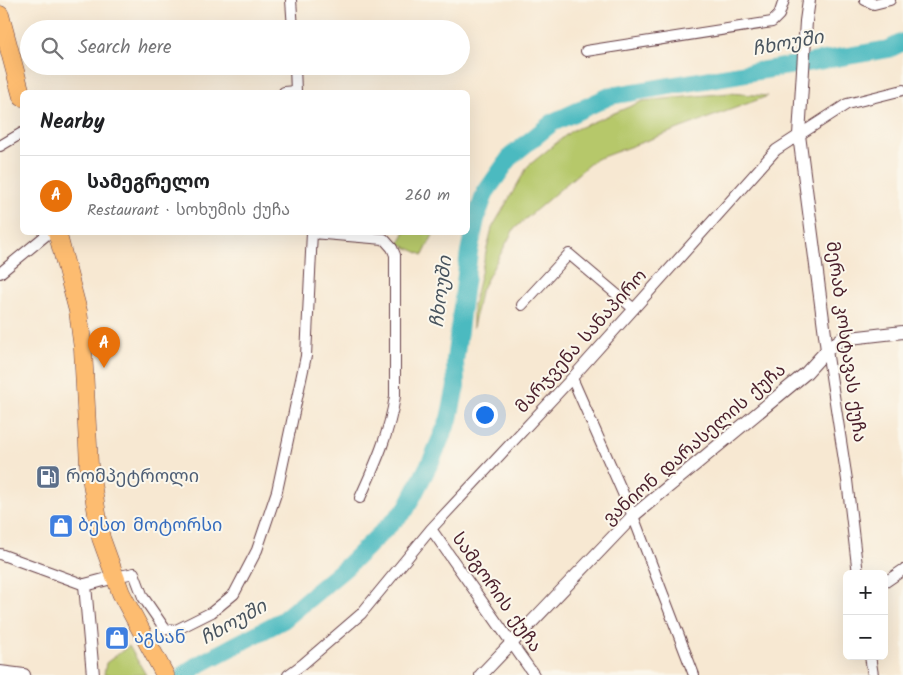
<!DOCTYPE html>
<html lang="en">
<head>
<meta charset="utf-8">
<style>
  body { margin:0; font-family:Kalam,"Noto Sans Georgian",sans-serif; background:#f6f6f6; color:#202124 }
  .controls { position:absolute; right:15px; bottom:15px; display:grid; overflow:hidden; border-radius:8px; box-shadow:0 5px 20px #0002 }
  .controls button { width:45px; height:45px; display:grid; place-items:center; padding:0; border:0; border-bottom:1px solid #e0e0e0; background:#fff; color:#202124; font:25px sans-serif }
  .you { position:absolute; left:484px; top:414px; width:18px; height:18px; margin:-12px; border:4px solid #fff; border-radius:50%; background:#1a73e8; box-shadow:0 0 0 8px #1a73e833 }
  .badge { display:grid; place-items:center; width:32px; height:32px; border-radius:50%; background:#0b8043; color:#fff; font-size:16px; font-weight:700 }
  .pin { position:absolute; translate:-50% -41px; filter:drop-shadow(0 1px 2px #0008) }
  .pin::after { content:''; position:absolute; top:26px; width:18px; height:15px; background:inherit; clip-path:polygon(0 0,100% 0,50% 100%) }
  .list { margin:0; padding:0; list-style:none }
  h2 { display:flex; justify-content:space-between; align-items:center; height:65px; margin:0; padding:0 20px; font-size:21px }
  h2 small { font-size:16px; font-weight:400; color:#757577 }
  .list li { display:grid; grid-template-columns:32px 1fr auto; gap:15px; align-items:center; box-sizing:border-box; height:80px; padding:0 20px; border-top:1px solid #e0e0e0 }
  .list b { display:block; font-size:19px; white-space:nowrap }
  .list p { margin:0; font-size:16px; white-space:nowrap; color:#757577 }
  .list em { font-size:16px; font-style:normal; color:#757577 }
  .icon { flex:none; width:28px; height:28px; fill:none; stroke:currentColor; stroke-width:2; stroke-linecap:round; stroke-linejoin:round }
  .map { position:relative; flex:none; width:903px; height:675px; overflow:hidden }
  .search { position:absolute; background:#fff; box-shadow:0 5px 20px #0002; left:20px; top:20px; width:450px; height:55px; display:flex; align-items:center; gap:12px; box-sizing:border-box; padding:0 18px; border-radius:28px; color:#757577; font-size:19px }
  .panel { position:absolute; background:#fff; box-shadow:0 5px 20px #0002; left:20px; top:90px; width:450px; height:145px; border-radius:8px }
  .map>svg:first-child { display:block }
  .green { fill:#b6c86b; stroke:#80744b }
  .lines { fill:none; stroke-linecap:round; stroke-linejoin:round }
  .river { stroke:#4bbac0; stroke-width:18 }
  .minor-casing { stroke:#643d44; stroke-width:12 }
  .tertiary-casing { stroke:#643d44; stroke-width:14 }
  .trunk-casing { stroke:#643d44; stroke-width:19 }
  .minor { stroke:#fff; stroke-width:10 }
  .tertiary { stroke:#fff; stroke-width:12 }
  .trunk { stroke:#fdbc70; stroke-width:18 }
  .labels { text-anchor:middle; dominant-baseline:central; stroke-width:4; stroke-linejoin:round; paint-order:stroke }
  .street-label { font-size:18px; fill:#4a1f2b; stroke:#fbf7ec }
  .service-label { font-size:18px; fill:#4e5e75; stroke:#fbf7ec; text-anchor:start }
  .shop-label { font-size:18px; fill:#366cbe; stroke:#fbf7ec; text-anchor:start }
  .water-label { font-size:19px; font-style:italic; fill:#4a555f; stroke:#fbf7ec }
</style>
</head>
<body>
<div class="map">
<svg width="903" height="675" viewBox="0 0 903 675">
  <rect width="100%" height="100%" fill="#fbf7ec"/>
  <filter id="ink" filterUnits="userSpaceOnUse"><feTurbulence type="fractalNoise" baseFrequency=".02" numOctaves="2"/><feDisplacementMap in="SourceGraphic" scale="10" xChannelSelector="R" yChannelSelector="G"/><feConvolveMatrix kernelMatrix="1 2 1 2 8 2 1 2 1" color-interpolation-filters="sRGB"/></filter>
  <filter id="wash" filterUnits="userSpaceOnUse"><feTurbulence type="fractalNoise" baseFrequency=".0096" numOctaves="4" result="noise"/><feDisplacementMap in="SourceGraphic" scale="20" xChannelSelector="R" yChannelSelector="G"/><feGaussianBlur stdDeviation="1.12" result="paint"/><feColorMatrix in="noise" values="0 0 0 0 0 0 0 0 0 0 0 0 0 0 0 0 0 1.4 0 .05"/><feComposite in="paint" operator="in"/></filter>
  <g filter="url(#wash)">
    <rect width="100%" height="100%" fill="#f7e8d2"/>
    <path class="green" d="M729 93 768 96 594 160 514 229 480 292 473 328V305L492 228 528 166 571 131 643 101Z
      M404 233V232L434 233 423 255 399 244Z
      M129 646 146 675H104L106 663Z"/>
    <g class="lines">
      <path class="river" d="M184 675 196 666 283 620 345 568 406 509 432 459 449 419 456 386 455 361 469 252 476 219 485 193 511 156 552 123 610 96 889 49 903 42"/>
    </g>
  </g>
  <g filter="url(#ink)">
    <g class="lines">
      <defs>
        <path id="minor" d="M291 0 293 29
          M865 0 874 4 890 0
          M586 51 772 22 779 15 784 0
          M295 66 296 92
          M284 92 296 91
          M0 146 22 133
          M312 233 384 239 392 248 395 255V396C390 432 375 465 360 498
          M0 273 50 232
          M522 305 569 254 634 309
          M827 350 847 480 858 574
          M572 378 633 516 694 675
          M431 529 534 675
          M0 554 85 585
          M115 577 134 573 143 597 165 629 176 630 212 612 234 594 257 550 277 491 306 356 312 232
          M884 583 903 570
          M870 656 873 675
          M288 675 303 664 361 614 431 529 572 378 776 150 847 104 903 90"/>
        <path id="tertiary" d="M809 0 806 21 799 135 827 350
          M0 672 24 675
          M93 675 85 585 115 577
          M481 675 633 516 806 373 827 350 841 339 903 332"/>
        <path id="trunk" d="M0 15 22 97
          M57 232 78 311 83 349 89 465 101 538 121 593 165 675"/>
      </defs>
      <use href="#minor" class="minor-casing"/>
      <use href="#tertiary" class="tertiary-casing"/>
      <use href="#trunk" class="trunk-casing"/>
      <use href="#minor" class="minor"/>
      <use href="#tertiary" class="tertiary"/>
      <use href="#trunk" class="trunk"/>
    </g>
  </g>
  <defs>
    <symbol id="fuel-square" viewBox="-11 -11 22 22"><rect x="-9" y="-9" width="18" height="18" rx="4" fill="#5c6f8a" stroke="#fbf7ec"/><path d="M-5.5-6h7V0h2V4h1.3V-2.5L3-4.5l.8-.8L6-3V5H2.5V1h-1V6h-7ZM-4.2-4.7v3.2H.2V-4.7Z" fill="#fff"/></symbol>
    <symbol id="shop-square" viewBox="-11 -11 22 22"><rect x="-9" y="-9" width="18" height="18" rx="4" fill="#3f7fe0" stroke="#fbf7ec"/><path d="M-5-2.5h2.3a2.7 3.5 0 0 1 5.4 0H5L5.5 6h-11ZM-1.5-2.5h3a1.5 2.3 0 0 0-3 0Z" fill="#fff"/></symbol>
  </defs>
  <g fill-rule="evenodd">
    <use href="#fuel-square" x="34" y="463" width="28" height="28"/>
    <use href="#shop-square" x="47" y="512" width="28" height="28"/>
    <use href="#shop-square" x="103" y="624" width="28" height="28"/>
  </g>
  <g class="labels">
    <g class="street-label">
      <text transform="translate(582 342) rotate(-48)">მარჯვენა სანაპირო</text>
      <text transform="translate(845 342) rotate(82)">მერაბ კოსტავას ქუჩა</text>
      <text transform="translate(695 445) rotate(-41)">ვანიონ დარასელის ქუჩა</text>
      <text transform="translate(496 593) rotate(55)">სამგორის ქუჩა</text>
    </g>
    <g class="service-label">
      <text x="66" y="477">რომპეტროლი</text>
    </g>
    <g class="shop-label">
      <text x="78" y="526">ბესთ მოტორსი</text>
      <text x="134" y="638">აგსან</text>
    </g>
    <g class="water-label">
      <text transform="translate(788 44) rotate(-10)">ჩხოუში</text>
      <text transform="translate(442 292) rotate(-83)">ჩხოუში</text>
      <text transform="translate(234 623) rotate(-29)">ჩხოუში</text>
    </g>
  </g>
</svg>
<div class="controls">
<button>+</button>
<button>−</button>
</div>
<div class="you"></div>
<div class="pin badge" style="left:104px;top:368px;background:#e8710a">A</div>
<div class="search"><svg class="icon" aria-label="search" viewBox="0 0 24 24"><circle cx="10" cy="10" r="6"/><path d="M15 15l6 6"/></svg>Search here</div>
<section class="panel">
<h2>Nearby<small></small></h2>
<ul class="list">
<li><span class="badge" style="background:#e8710a">A</span><div><b>სამეგრელო</b><p>Restaurant · სოხუმის ქუჩა</p></div><em>260 m</em></li>
</ul>
</section>
</div>
</body>
</html>
